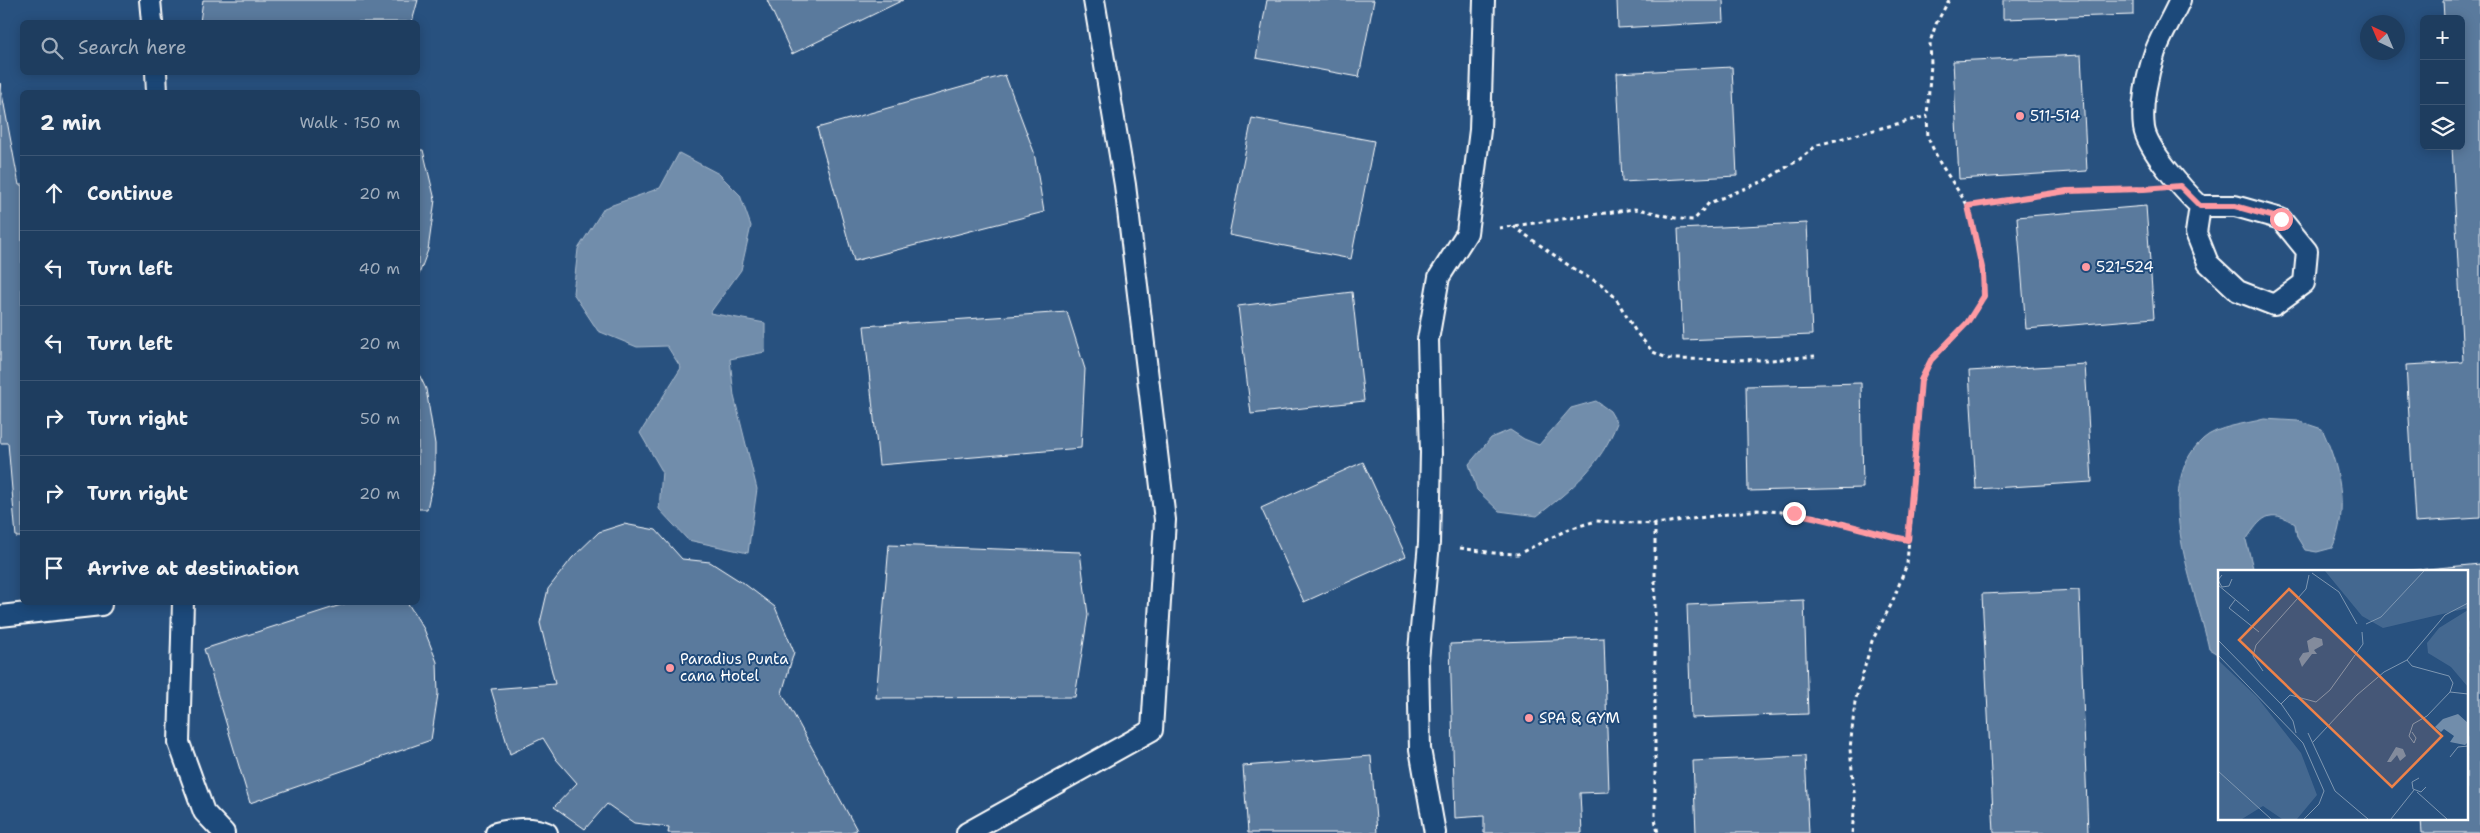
<!DOCTYPE html>
<html lang="en">
<head>
<meta charset="utf-8">
<style>
  body { margin:0; font-family:"Shantell Sans",sans-serif; background:#2b4868; color:#f1f3f6 }
  .controls { position:absolute; right:15px; top:15px; display:grid; overflow:hidden; border-radius:8px; box-shadow:0 2px 12px #0003 }
  .controls button { width:45px; height:45px; display:grid; place-items:center; padding:0; border:0; border-bottom:1px solid #3c5674; background:#1e3d5f; color:#f1f3f6; font:25px sans-serif }
  .compass { position:absolute; left:2360px; top:15px; width:45px; height:45px; border-radius:50%; background:#1e3d5f; box-shadow:0 2px 12px #0003; rotate:316deg }
  .stop { position:absolute; width:15px; height:15px; margin:-11px; border:4px solid #ff9aa2; border-radius:50%; background:#fff }
  .stop.end { background:#ff9aa2; border-color:#fff; box-shadow:0 1px 5px #0008 }
  .list { margin:0; padding:0; list-style:none }
  h2 { display:flex; justify-content:space-between; align-items:center; height:65px; margin:0; padding:0 20px; font-size:21px }
  h2 small { font-size:16px; font-weight:400; color:#a1aebd }
  .list li { display:grid; grid-template-columns:32px 1fr auto; gap:15px; align-items:center; box-sizing:border-box; height:75px; padding:0 20px; border-top:1px solid #3c5674 }
  .list b { display:block; font-size:19px; white-space:nowrap }
  .list em { font-size:16px; font-style:normal; color:#a1aebd }
  .icon { flex:none; width:28px; height:28px; fill:none; stroke:currentColor; stroke-width:2; stroke-linecap:round; stroke-linejoin:round }
  .map { position:relative; flex:none; width:2480px; height:833px; overflow:hidden }
  .search { position:absolute; background:#1e3d5f; box-shadow:0 2px 12px #0003; left:20px; top:20px; width:400px; height:55px; display:flex; align-items:center; gap:12px; box-sizing:border-box; padding:0 18px; border-radius:8px; color:#a1aebd; font-size:19px }
  .panel { position:absolute; background:#1e3d5f; box-shadow:0 2px 12px #0003; left:20px; top:90px; width:400px; height:515px; border-radius:8px }
  .map>svg:first-child { display:block }
  .water { fill:#718dab; stroke:#aabbcd }
  .building { fill:#5a7a9d; stroke:#fff }
  .lines { fill:none; stroke-linecap:round; stroke-linejoin:round }
  .service-casing { stroke:#fff; stroke-width:24 }
  .path { stroke:#fff; stroke-width:3; stroke-dasharray:4 4; stroke-linecap:butt }
  .service { stroke:#1f4a7a; stroke-width:20 }
  .route { stroke:#ff9aa2; stroke-width:6 }
  .poi-dot { fill:#ff9aa2; stroke:#1f4a7a; stroke-width:2 }
  .labels { text-anchor:middle; dominant-baseline:central; stroke-width:4; stroke-linejoin:round; paint-order:stroke }
  .poi-label { font-size:15px; fill:#fff; stroke:#1f4a7a; text-anchor:start }
  .inset-road { fill:none; stroke:#7e97b2; stroke-width:1 }
  .view { fill:#ee8249; fill-opacity:0.15; stroke:#ee8249; stroke-width:2.5 }
  .inset-edge { fill:none; stroke:#fff; stroke-width:2.5 }
</style>
</head>
<body>
<div class="map">
<svg width="2480" height="833" viewBox="0 0 2480 833">
  <rect width="100%" height="100%" fill="#28517f"/>
  <filter id="ink" filterUnits="userSpaceOnUse"><feTurbulence type="fractalNoise" baseFrequency=".02" numOctaves="2"/><feDisplacementMap in="SourceGraphic" scale="10" xChannelSelector="R" yChannelSelector="G"/><feConvolveMatrix kernelMatrix="1 2 1 2 8 2 1 2 1" color-interpolation-filters="sRGB"/></filter>
  <g filter="url(#ink)">
    <path class="water" d="M679 153 719 174 740 195 751 226 741 270 710 313 765 323V352L730 359 734 396 757 489 748 553 688 540 659 509 662 471 640 433 681 368 667 346 637 347 598 331 573 293 578 249 604 208 660 188Z
      M1596 401 1610 411 1617 423C1601 465 1572 489 1537 516L1499 511 1477 490 1469 464 1491 438 1510 430 1524 439 1539 445 1571 408Z
      M2264 419 2298 421 2322 429C2339 465 2350 511 2332 548L2317 552 2305 550 2297 537 2295 524C2269 507 2261 518 2246 540L2254 572H2219V655L2209 649C2197 590 2149 488 2203 439 2217 426 2246 424 2264 419Z"/>
    <path class="building" d="M203 0H418L412 22H200Z
      M767 0H903L792 54Z
      M1267 0H1374L1359 77 1256 58Z
      M1617 0H1723L1724 22 1618 28Z
      M2003 0H2133V15L2003 19Z
      M2443 0H2480V518L2415 522 2406 365 2463 362 2452 146H2461V19H2444Z
      M2081 55 2087 171 1959 179 1953 61Z
      M1732 67 1737 176 1622 182 1617 73Z
      M1005 75 1034 152 1044 212 854 261 817 128Z
      M0 83 19 185H22V537H16L8 443H0Z
      M1252 118 1374 141 1351 259 1229 235Z
      M418 150H423L435 200 428 250 418 277Z
      M2146 206 2154 318 2026 329 2017 217Z
      M1807 223 1812 335 1683 340 1678 229Z
      M1352 292 1364 401 1251 414 1238 306Z
      M1067 312 1085 369 1081 448 879 465 864 326Z
      M2085 364 2092 482 1976 489 1969 371Z
      M418 372 426 389 435 444V472L427 509H418Z
      M1861 383 1863 488 1748 491 1746 386Z
      M1363 462 1406 556 1304 602 1261 508Z
      M624 524 656 530 682 559 710 562 746 585 775 607 794 652 782 693 857 830 847 833H668L669 827 634 823 607 804 585 829 554 807 577 783 556 759 543 738 510 754 491 689 555 684 540 623 548 589 572 558 599 532Z
      M889 545 1080 552 1088 615 1075 697 876 698Z
      M2480 564V833H2422L2421 819H2466V572L2406 571Z
      M2079 590 2088 833H1994L1982 594Z
      M1804 600 1808 714 1691 718 1687 605Z
      M350 602H407L424 629 437 662 438 694 431 740 250 803 204 649Z
      M1604 638 1609 792 1580 793 1582 833H1484V816L1455 818 1450 644Z
      M1371 756 1377 833H1248L1243 766Z
      M1805 756 1809 833H1696L1693 761Z"/>
    <g class="lines">
      <defs>
        <path id="service" d="M150 0 152 22
          M2180 0C2172 18 2162 34 2155 52 2147 75 2141 105 2144 128 2147 149 2184 191 2200 206L2196 233 2208 263 2238 291 2274 305 2304 283 2307 251 2281 219 2235 206H2200
          M156 72 157 92
          M183 602 179 743 204 812 224 833
          M0 616 101 605
          M496 833C514 829 530 826 547 833
          M967 833 1152 730 1165 520 1125 185 1094 0
          M1435 833 1420 749 1418 661 1429 543 1431 453 1428 340 1439 277 1467 233 1480 130 1484 0"/>
      </defs>
      <use href="#service" class="service-casing"/>
      <path class="path" d="M1968 206 2067 191 2143 189
        M1513 226 1578 272 1601 284 1615 297 1636 332 1653 352 1669 359 1771 360 1815 356
        M1499 228 1634 209C1655 211 1673 220 1694 220L1709 203 1764 181 1800 159 1817 145 1927 116
        M1655 524V819L1658 833
        M1460 548 1494 553 1518 554 1569 529 1596 521 1655 524 1757 510 1794 513 1830 519 1871 532 1908 540
        M1852 833 1855 801 1850 749 1855 702 1872 641 1892 603 1907 564 1921 380 1931 360 1967 323 1984 297 1983 272 1968 206 1940 163 1928 138 1927 116 1931 64 1930 42 1936 24 1949 0"/>
      <use href="#service" class="service"/>
    </g>
  </g>
  <g class="lines" filter="url(#ink)">
    <path class="route" d="M1794 513C1833 520 1870 532 1908 540L1921 380 1931 360 1967 323 1984 296 1983 272 1968 206 2067 191 2144 189 2180 186 2200 206H2235L2281 219"/>
  </g>
  <g class="poi-dot">
    <circle cx="2020" cy="116" r="5"/>
    <circle cx="2086" cy="267" r="5"/>
    <circle cx="670" cy="668" r="5"/>
    <circle cx="1529" cy="718" r="5"/>
  </g>
  <g class="labels">
    <g class="poi-label">
      <text x="2030" y="116">511-514</text>
      <text x="2096" y="267">521-524</text>
      <text x="680" y="659">Paradius Punta<tspan x="680" dy="17">cana Hotel</tspan></text>
      <text x="1539" y="718">SPA &amp; GYM</text>
    </g>
  </g>
  <g transform="translate(2218 570)">
    <rect width="250" height="250" fill="#28517f"/>
    <path d="M107 1H250V38L165 58 144 46ZM250 40V117L233 97 210 83 209 73 221 58ZM0 90 39 127 83 183 99 225 79 249H64L45 236 24 249H0Z" fill="#446890"/>
    <path d="M96 67 104 69 105 75 96 80 99 84H94L84 97 81 89 85 83 91 82 89 71ZM240 144 250 153V172L247 175 232 172 236 166 226 159 223 162 217 157 225 149ZM178 177 185 179 188 186 182 191 179 185 173 192H169Z" fill="#718dab"/>
    <path class="inset-road" d="M94 3 121 22 139 54M4 5 0 10 4 17 11 16 14 9M0 15 31 41M17 30 11 38 41 62M148 54 163 47 206 1M0 70 64 135 75 151 78 163M0 85 85 173 106 221 101 234 86 249M189 90 194 96 231 106 235 113 232 122M45 101 35 86 38 75 88 19 91 5M63 134 72 125 98 132 112 120 145 74 144 62M194 162 198 168 196 173 191 166 195 154 209 146 232 122 250 124M90 163 117 221 150 249M95 172 139 125 166 102 189 90 227 45 250 33M232 187 240 177 250 176M0 201 53 249M201 208 194 212 195 219 203 222 208 217M199 222 229 249M173 249 196 220"/>
    <path class="view" d="M71 19 224 166 174 217 21 70Z"/>
    <rect width="250" height="250" class="inset-edge"/>
  </g>
</svg>
<div class="controls">
<button>+</button>
<button>−</button>
<button><svg class="icon" aria-label="layers" viewBox="0 0 24 24"><path d="M12 4l9 5-9 5-9-5zM3 14l9 5 9-5"/></svg></button>
</div>
<svg class="compass" viewBox="-18 -18 36 36"><path d="M0-13l5 13h-10z" fill="#e53935"/><path d="M0 13l5-13h-10z" fill="#a1aebd"/></svg>
<div class="stop" style="left:2281px;top:219px"></div>
<div class="stop end" style="left:1794px;top:513px"></div>
<div class="search"><svg class="icon" aria-label="search" viewBox="0 0 24 24"><circle cx="10" cy="10" r="6"/><path d="M15 15l6 6"/></svg>Search here</div>
<section class="panel">
<h2>2 min<small>Walk · 150 m</small></h2>
<ul class="list">
<li><svg class="icon" aria-label="ahead" viewBox="0 0 24 24"><path d="M12 20V5M6 11l6-6 6 6"/></svg><div><b>Continue</b></div><em>20 m</em></li>
<li><svg class="icon" aria-label="left" viewBox="0 0 24 24"><path d="M17 20v-9H6M10 6l-5 5 5 5"/></svg><div><b>Turn left</b></div><em>40 m</em></li>
<li><svg class="icon" aria-label="left" viewBox="0 0 24 24"><path d="M17 20v-9H6M10 6l-5 5 5 5"/></svg><div><b>Turn left</b></div><em>20 m</em></li>
<li><svg class="icon" aria-label="right" viewBox="0 0 24 24"><path d="M7 20v-9h11M14 6l5 5-5 5"/></svg><div><b>Turn right</b></div><em>50 m</em></li>
<li><svg class="icon" aria-label="right" viewBox="0 0 24 24"><path d="M7 20v-9h11M14 6l5 5-5 5"/></svg><div><b>Turn right</b></div><em>20 m</em></li>
<li><svg class="icon" aria-label="arrive" viewBox="0 0 24 24"><path d="M6 21V4h12l-3 4 3 4H6"/></svg><div><b>Arrive at destination</b></div></li>
</ul>
</section>
</div>
</body>
</html>
